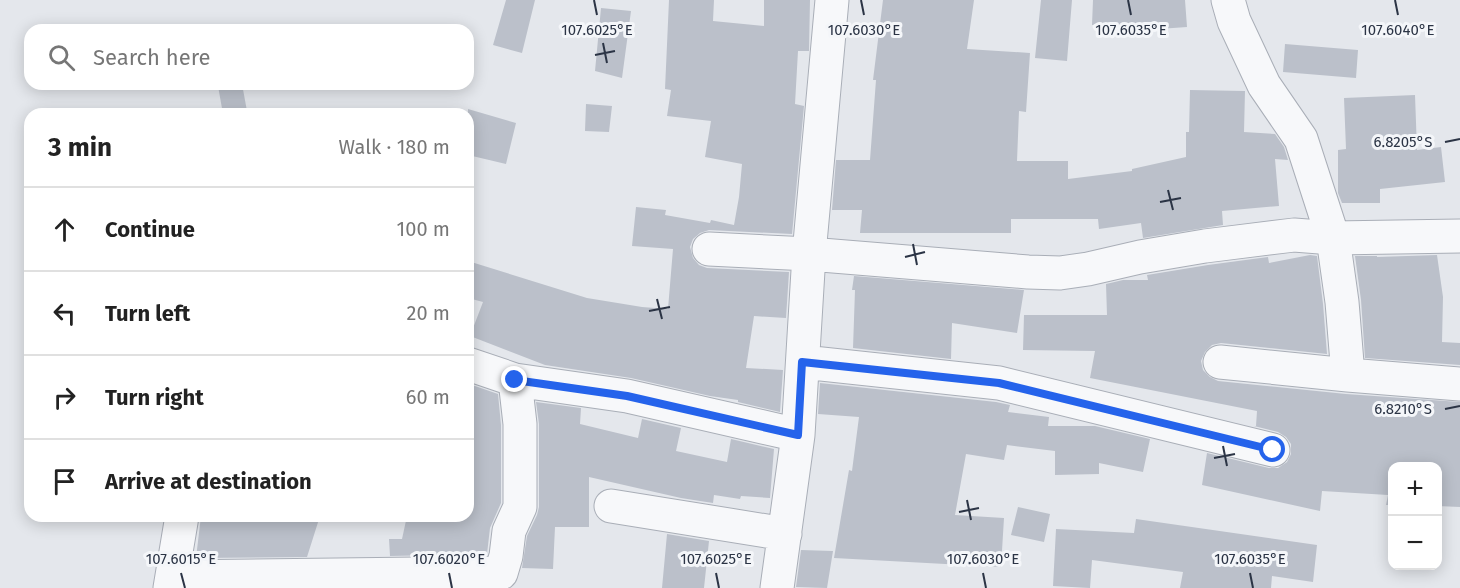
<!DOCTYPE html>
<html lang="en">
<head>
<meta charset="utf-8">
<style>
  body { margin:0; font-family:"Fira Sans",sans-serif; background:#f2f2f2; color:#222 }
  .controls { position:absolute; right:18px; bottom:18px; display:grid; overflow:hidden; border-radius:12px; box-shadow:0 3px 15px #0003 }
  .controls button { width:54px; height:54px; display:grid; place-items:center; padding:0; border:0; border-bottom:2px solid #e0e0e0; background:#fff; color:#222; font:30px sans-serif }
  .stop { position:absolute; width:18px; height:18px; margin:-14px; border:4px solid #2563eb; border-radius:50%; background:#fff }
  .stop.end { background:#2563eb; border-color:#fff; box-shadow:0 2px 6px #0008 }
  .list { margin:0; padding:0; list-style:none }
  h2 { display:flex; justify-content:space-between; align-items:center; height:78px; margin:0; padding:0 24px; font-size:26px }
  h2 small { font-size:20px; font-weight:400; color:#767676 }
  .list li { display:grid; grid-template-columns:39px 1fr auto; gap:18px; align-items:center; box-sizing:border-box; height:84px; padding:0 24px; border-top:2px solid #e0e0e0 }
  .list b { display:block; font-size:22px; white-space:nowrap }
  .list em { font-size:20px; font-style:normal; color:#767676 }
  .icon { flex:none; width:33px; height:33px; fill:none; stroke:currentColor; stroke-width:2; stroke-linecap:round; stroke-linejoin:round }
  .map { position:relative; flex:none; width:1460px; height:588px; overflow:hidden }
  .search { position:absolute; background:#fff; box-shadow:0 3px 15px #0003; left:24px; top:24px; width:450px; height:66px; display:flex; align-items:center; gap:15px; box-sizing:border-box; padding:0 21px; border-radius:18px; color:#767676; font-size:22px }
  .panel { position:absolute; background:#fff; box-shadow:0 3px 15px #0003; left:24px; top:108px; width:450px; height:414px; border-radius:18px }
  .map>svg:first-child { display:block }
  .building { fill:#bbc0ca }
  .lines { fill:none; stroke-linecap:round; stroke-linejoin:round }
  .minor-casing { stroke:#a9aeb7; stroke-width:35 }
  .minor { stroke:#f7f8fa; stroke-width:33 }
  .route { stroke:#2563eb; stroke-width:8 }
  .ticks { fill:none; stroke:#2b3445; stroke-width:2 }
  .ticks-label { font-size:15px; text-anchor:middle; fill:#2b3445; stroke:#f4f6f9; stroke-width:6; stroke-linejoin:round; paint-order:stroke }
</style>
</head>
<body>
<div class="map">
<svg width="1460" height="588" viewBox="0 0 1460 588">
  <rect width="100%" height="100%" fill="#e4e7ec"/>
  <path class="building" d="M506 0H535L522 53 493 45Z
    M669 0H714L713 21 764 26V0H810L809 51H798L795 104 804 106 792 234 709 230 700 233 693 239 690 247 693 258 699 265 707 268 789 272 786 318 754 316 746 368 783 370 780 412 738 402V400L710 396 631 378 545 365 470 336 483 302 468 298V261L587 298 642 307 668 309 673 249 632 246 636 207 666 210 665 215 710 223 711 220 734 225 739 197 742 164 705 157 711 121 667 116 671 90 665 89Z
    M883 0H974L967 49 1030 53 1026 112 1019 111 1017 161H1068V179L1132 171V169L1186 157V132H1189L1190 90 1245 91 1244 132 1275 134 1284 147 1288 160 1275 159 1279 206 1222 211 1223 225 1143 238 1141 223 1099 229 1098 219H1011V233H860L862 210H832L836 160H870L876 80H873Z
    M1041 0H1072L1067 61 1035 58Z
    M1093 0H1185L1187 27 1131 31V27L1092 25Z
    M601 8 631 11 622 78 595 71Z
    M1285 44 1358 50 1356 78 1283 72Z
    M231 84H242L247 111 223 114 218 86Z
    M1415 95 1417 150 1441 147 1445 182 1380 189V203H1342L1338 193V150L1346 149 1344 98Z
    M586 104 612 106 609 132 585 131Z
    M468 109 516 123 506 164 468 155Z
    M1310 255 1317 256 1323 304 1327 354 1221 343 1212 345 1205 352 1201 361 1203 370 1210 377 1218 381 1346 394 1460 402V507L1437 506V466H1392V505H1386L1388 495 1322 491 1320 511 1202 485 1207 453 1269 468H1278L1287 462 1291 454V444L1286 437 1278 432 1254 426H1256L1257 411 1090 378 1095 351 1023 350 1024 315H1107L1106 284 1123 280H1148L1147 275 1208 265 1268 257 1269 263Z
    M1437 255 1443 297 1442 342 1460 343V365L1365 358 1361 300 1355 256H1377V257Z
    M854 276 1024 290 1017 333 952 323 951 359 853 348 855 290H852Z
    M820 383 996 402 1010 405 1008 412 1049 417 1048 426H1095L1150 439 1143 472 1099 463V474L1055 475V451L1007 445 1004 460 966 454 955 515 1004 518 1001 567 834 558 849 470 852 471 859 417 818 414Z
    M468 386H475L498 394 501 425V503L490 528 487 554 390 556 389 539H402L407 516H468V495H471L468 443Z
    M536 402 581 408 580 424 638 438 642 419 681 428 676 451 727 462 731 439 774 449 770 498 741 496 740 499 714 495 713 503 681 498 589 477V527H555L553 569 522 568 527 536 537 515 539 507V424Z
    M1018 507 1050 514 1044 542 1011 535Z
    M201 516H320L307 557 196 558Z
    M1136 519 1317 545 1313 582 1272 576 1271 588H1180L1183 572 1092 560 1090 588 1053 586 1056 529 1134 533Z
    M667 534 709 541 704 588H662Z
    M801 550 833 551 827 588 796 587Z"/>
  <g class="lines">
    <defs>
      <path id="minor" d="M1228 0 1234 21 1264 85 1301 139 1333 238 1342 302 1348 375
        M709 249 809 254 1028 272 1060 273 1088 269 1140 257 1205 246 1294 235 1333 238 1460 236
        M803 362 999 383 1273 450
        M1220 362 1348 375 1460 384
        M468 364 515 380 627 396 798 435
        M611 506 785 534
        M173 577 501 573 506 556 509 531 520 507V424L515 380
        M170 588 182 516
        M777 588 798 435 809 254 832 0"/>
    </defs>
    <use href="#minor" class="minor-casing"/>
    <use href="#minor" class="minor"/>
  </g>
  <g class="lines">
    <path class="route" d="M515 380 627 396 798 435 802 362 999 383 1273 450"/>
  </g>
  <path class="ticks" d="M594 0 597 15M861 0 864 15M1128 0 1131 15M1395 0 1398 15M603 43 607 63M595 55 615 51M1445 142 1460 139M1168 190 1173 210M1160 202 1181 198M913 244 917 265M905 257 925 252M657 299 662 319M649 311 670 307M1445 409 1460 406M1223 446 1227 466M1214 458 1235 454M967 500 971 520M959 512 979 508M181 573 185 588M449 573 452 588M716 573 719 588M983 573 986 588M1250 573 1253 588"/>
  <g class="ticks-label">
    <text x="597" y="35">107.6025°E</text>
    <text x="864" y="35">107.6030°E</text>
    <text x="1131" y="35">107.6035°E</text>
    <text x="1398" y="35">107.6040°E</text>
    <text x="1403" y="147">6.8205°S</text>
    <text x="1403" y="414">6.8210°S</text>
    <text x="181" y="564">107.6015°E</text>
    <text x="449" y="564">107.6020°E</text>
    <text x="716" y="564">107.6025°E</text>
    <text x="983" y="564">107.6030°E</text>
    <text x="1250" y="564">107.6035°E</text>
  </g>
</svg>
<div class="controls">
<button>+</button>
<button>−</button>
</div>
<div class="stop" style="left:1273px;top:450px"></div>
<div class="stop end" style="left:515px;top:380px"></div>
<div class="search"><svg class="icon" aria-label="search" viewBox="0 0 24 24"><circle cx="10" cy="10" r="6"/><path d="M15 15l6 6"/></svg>Search here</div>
<section class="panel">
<h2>3 min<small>Walk · 180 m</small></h2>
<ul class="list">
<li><svg class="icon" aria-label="ahead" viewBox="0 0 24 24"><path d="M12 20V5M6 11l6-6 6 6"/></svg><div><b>Continue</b></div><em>100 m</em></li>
<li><svg class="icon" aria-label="left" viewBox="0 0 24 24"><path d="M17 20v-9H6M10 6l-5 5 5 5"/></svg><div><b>Turn left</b></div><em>20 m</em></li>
<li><svg class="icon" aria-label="right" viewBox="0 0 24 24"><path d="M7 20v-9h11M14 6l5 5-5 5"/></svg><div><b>Turn right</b></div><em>60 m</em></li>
<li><svg class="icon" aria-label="arrive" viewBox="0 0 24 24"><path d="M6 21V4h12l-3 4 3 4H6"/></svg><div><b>Arrive at destination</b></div></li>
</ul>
</section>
</div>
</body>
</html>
